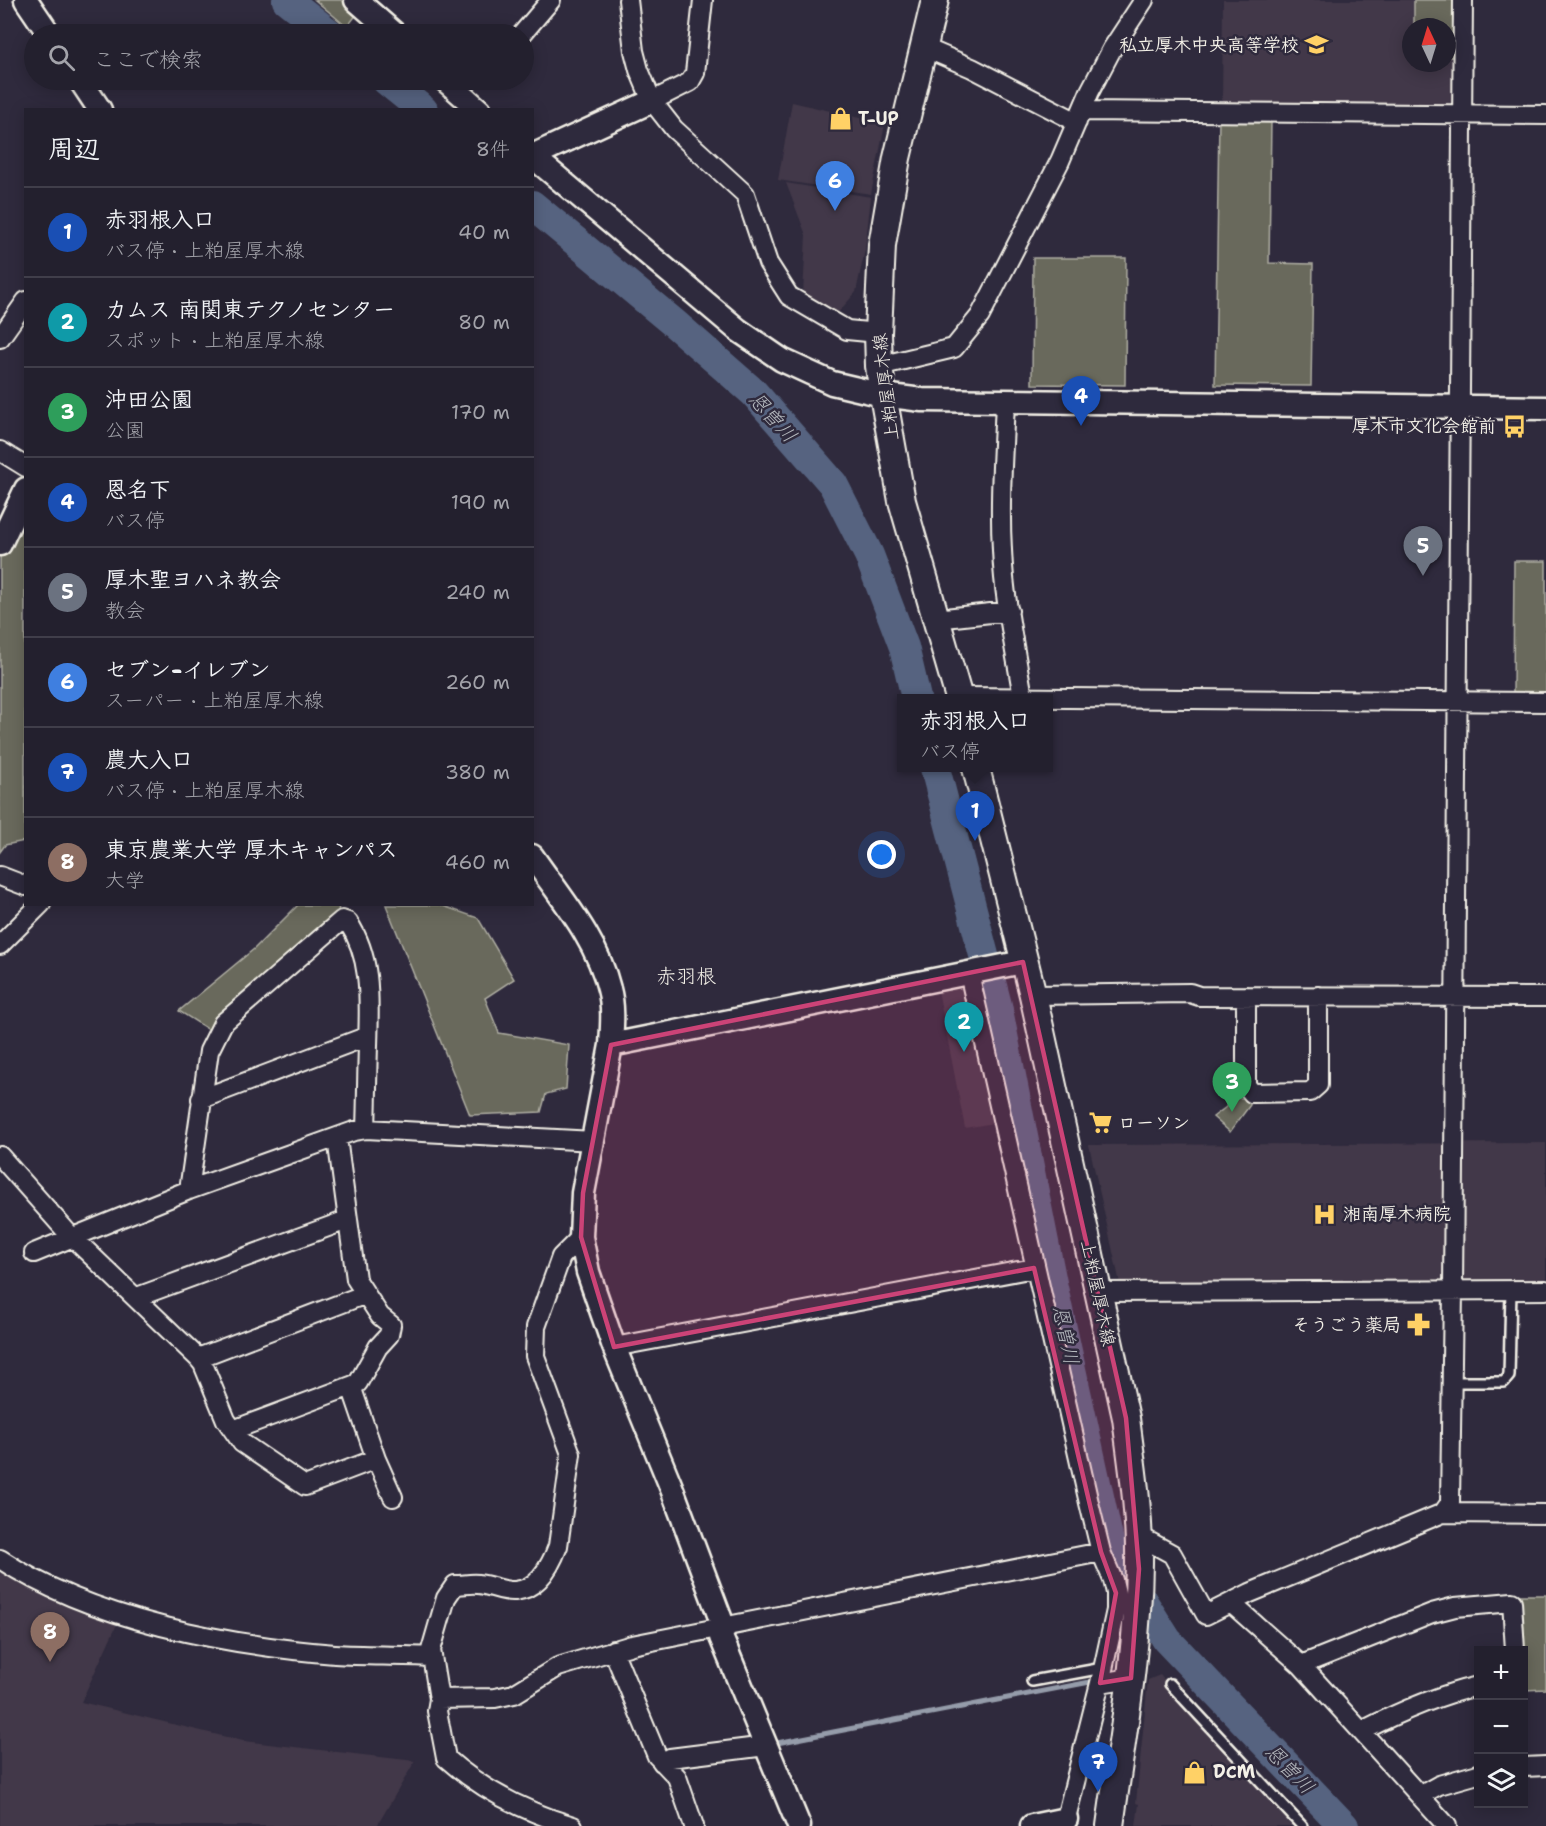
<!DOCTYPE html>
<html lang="ja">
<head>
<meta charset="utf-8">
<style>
  body { margin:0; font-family:"Shantell Sans","Klee One",sans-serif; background:#2f2d3a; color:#f1f3f6 }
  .controls { position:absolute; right:18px; bottom:18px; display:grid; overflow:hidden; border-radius:0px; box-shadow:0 3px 15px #0003 }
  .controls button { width:54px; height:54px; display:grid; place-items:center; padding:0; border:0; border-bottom:2px solid #403e4a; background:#23202e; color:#f1f3f6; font:30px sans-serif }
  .compass { position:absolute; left:1402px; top:18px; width:54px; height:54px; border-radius:50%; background:#23202e; box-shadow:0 3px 15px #0003; rotate:356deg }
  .you { position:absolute; left:882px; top:855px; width:21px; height:21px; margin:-15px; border:4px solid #fff; border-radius:50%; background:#1a73e8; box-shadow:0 0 0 9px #1a73e833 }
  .badge { display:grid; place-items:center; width:39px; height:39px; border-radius:50%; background:#8bbbb9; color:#fff; font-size:20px; font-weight:700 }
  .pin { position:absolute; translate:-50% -50px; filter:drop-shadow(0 2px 3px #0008) }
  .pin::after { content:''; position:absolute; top:32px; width:21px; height:18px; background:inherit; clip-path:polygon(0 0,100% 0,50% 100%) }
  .popup { position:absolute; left:897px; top:694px; width:156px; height:78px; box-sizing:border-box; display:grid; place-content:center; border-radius:0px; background:#23202e; filter:drop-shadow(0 2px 4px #0005); font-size:20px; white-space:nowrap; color:#a3a3aa }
  .popup b { font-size:22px; color:#f1f3f6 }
  .popup::after { content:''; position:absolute; left:50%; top:100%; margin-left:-12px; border:12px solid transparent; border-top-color:#23202e }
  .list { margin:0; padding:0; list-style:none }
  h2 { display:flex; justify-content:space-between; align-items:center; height:78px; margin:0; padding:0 24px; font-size:26px }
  h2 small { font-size:20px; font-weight:400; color:#a3a3aa }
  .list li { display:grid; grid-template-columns:39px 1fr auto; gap:18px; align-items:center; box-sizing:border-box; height:90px; padding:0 24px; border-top:2px solid #403e4a }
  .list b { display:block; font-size:22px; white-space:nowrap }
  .list p { margin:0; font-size:20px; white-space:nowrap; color:#a3a3aa }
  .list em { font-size:20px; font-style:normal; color:#a3a3aa }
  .icon { flex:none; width:33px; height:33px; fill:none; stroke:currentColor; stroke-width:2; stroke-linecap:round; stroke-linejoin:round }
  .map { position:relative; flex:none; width:1546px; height:1826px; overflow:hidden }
  .search { position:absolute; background:#23202e; box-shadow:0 3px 15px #0003; left:24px; top:24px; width:510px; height:66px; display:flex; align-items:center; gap:15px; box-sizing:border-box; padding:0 21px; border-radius:33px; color:#a3a3aa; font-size:22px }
  .panel { position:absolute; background:#23202e; box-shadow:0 3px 15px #0003; left:24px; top:108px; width:510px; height:798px; border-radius:0px }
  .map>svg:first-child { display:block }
  .built { fill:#423848; fill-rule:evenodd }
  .green { fill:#69695b; stroke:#aeada2; stroke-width:1.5 }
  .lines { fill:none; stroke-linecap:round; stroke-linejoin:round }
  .stream { stroke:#959caa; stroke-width:5 }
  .river { stroke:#566480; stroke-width:30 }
  .service-casing { stroke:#f4f1e8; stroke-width:14 }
  .minor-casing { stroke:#f4f1e8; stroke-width:22 }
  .tertiary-casing { stroke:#f4f1e8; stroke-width:27 }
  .secondary-casing { stroke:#f4f1e8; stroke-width:30 }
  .service { stroke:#2f2a3d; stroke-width:9 }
  .minor { stroke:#2f2a3d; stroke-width:18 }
  .tertiary { stroke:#2f2a3d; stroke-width:22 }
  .secondary { stroke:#2f2a3d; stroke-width:26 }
  .marked { fill:#cc4377; fill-opacity:0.2; stroke:#cc4377; stroke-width:4.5; stroke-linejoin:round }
  .labels { text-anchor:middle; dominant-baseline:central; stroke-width:5; stroke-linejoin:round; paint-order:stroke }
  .poi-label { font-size:18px; font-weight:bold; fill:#f4f1e8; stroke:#2f2a3d; text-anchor:start }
  .street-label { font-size:18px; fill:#f4f1e8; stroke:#2f2a3d }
  .water-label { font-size:20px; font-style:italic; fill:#b5b9be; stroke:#2f2a3d }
  .neighbourhood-label { font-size:20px; fill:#f4f1e8; stroke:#2f2a3d }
</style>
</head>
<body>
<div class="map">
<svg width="1546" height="1826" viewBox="0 0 1546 1826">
  <rect width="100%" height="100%" fill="#2f2a3d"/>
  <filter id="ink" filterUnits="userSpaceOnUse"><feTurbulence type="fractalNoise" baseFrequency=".0167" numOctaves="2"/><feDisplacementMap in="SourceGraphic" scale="12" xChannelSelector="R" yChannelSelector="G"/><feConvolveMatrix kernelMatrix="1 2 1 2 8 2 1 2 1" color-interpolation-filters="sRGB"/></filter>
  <g filter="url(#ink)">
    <path class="built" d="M1223 0H1458L1457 101 1450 108 1222 107ZM1411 27H1447V63H1411Z
      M792 102 885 124 871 194 778 180Z
      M786 183 871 197 865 250 856 292 836 315 803 295 806 235Z
      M968 984 999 1122 965 1128 938 990Z
      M1546 1143V1283H1120L1089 1145Z
      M0 1569 118 1622 81 1702 243 1741 415 1761 378 1824 380 1826H0Z
      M1160 1675 1296 1826H1136L1139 1804 1136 1803 1148 1680Z"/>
    <path class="green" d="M315 0H343L357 14 347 27Z
      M1414 0H1455V57H1447V27H1414Z
      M1219 119 1271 120 1269 263 1313 264 1311 386 1215 385Z
      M1033 258H1126L1125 385 1032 384Z
      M25 496V841L5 845 0 852V543Z
      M1514 561H1546V695H1513Z
      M298 905H339L338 912 215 1022 209 1030 179 1011 254 949Z
      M386 905H440L478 918 514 979 485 998 499 1033 569 1045 566 1089 546 1094 541 1112 470 1115Z
      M1229 1098H1250V1105L1230 1132 1213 1117 1226 1107Z
      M1520 1595H1546V1689L1524 1690V1650H1520Z"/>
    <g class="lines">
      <path class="stream" d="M733 1636 743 1662
        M773 1738 777 1743 1090 1682"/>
      <path class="river" d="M287 0 330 34
        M386 80 423 110
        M532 205 675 324 754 393 833 484 869 555 904 647 916 698
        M935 768 997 1005 1052 1283 1111 1551 1167 1640 1344 1826"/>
      <defs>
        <path id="service" d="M1451 1382H1504L1509 1376 1511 1290
          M1032 1681 1103 1668
          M1170 1684 1302 1826"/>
        <path id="minor" d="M628 0 634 51 639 70 652 101 674 129 745 194 768 263 789 296 847 330 878 333
          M522 34 551 0
          M923 47 972 68 1077 122
          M652 101 690 82 695 73 703 0
          M1082 111 1546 115
          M0 338 26 301
          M879 366 954 348 980 316 1060 161 1090 91 1112 49 1144 0
          M1005 402C1003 451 999 501 1002 550 1004 599 1015 649 1023 697
          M0 451 26 467
          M936 619 1009 611
          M959 697 1546 702
          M0 876 26 886
          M0 945 41 904
          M969 973 1089 1503 1101 1552 1113 1580 1116 1593V1610L1100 1683
          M1033 995 1190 993 1199 996 1546 997
          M1246 996V1085L1252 1093 1310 1092 1318 1085V996
          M201 1099 368 1036
          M337 1138 356 1279 380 1316 391 1325 389 1335 378 1347 358 1383 351 1386 376 1459 393 1497
          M0 1156 68 1233 198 1358 203 1364 226 1420 242 1443 305 1486 376 1459
          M189 1190 209 1051 223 1023 342 920 348 922C373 959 369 1004 368 1046 367 1074 367 1102 366 1129
          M34 1253 189 1190 354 1131 366 1129 594 1141
          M1098 1292 1546 1290
          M137 1297 347 1220
          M614 1347 1034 1268
          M198 1358 366 1294
          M233 1430 351 1386
          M1443 1513 1450 1503 1453 1290 1463 0
          M1139 1536 1172 1554 1206 1615 1250 1593 1443 1513 1546 1514
          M0 1559C92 1620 226 1645 335 1654 367 1656 399 1655 431 1657
          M1231 1603 1301 1665 1447 1826
          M613 1650 657 1756 677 1777 694 1826
          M1301 1665 1432 1613 1455 1607 1512 1602 1515 1650
          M439 1699 495 1698 514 1694 558 1667 632 1645 1101 1552
          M1362 1731C1399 1712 1438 1695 1478 1686
          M662 1762 670 1758 766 1746
          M1524 1767 1546 1766
          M1421 1795 1439 1785 1478 1774
          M573 1826C526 1812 483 1791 446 1758L437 1711 439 1699 431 1650 446 1598 455 1585C463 1585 471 1583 478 1584 491 1585 503 1592 515 1591 538 1589 551 1565 558 1546L571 1454 535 1356 536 1327 561 1257 581 1237
          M1064 1826 1100 1683 1131 1678"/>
        <path id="tertiary" d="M26 0 49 34
          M356 0 395 34
          M80 80 100 110
          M445 80 479 110
          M532 156 738 330 782 360 832 383 883 395 922 400 1546 408
          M532 156 652 101
          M0 544 26 489
          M532 856C561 898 597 939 609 989 614 1007 612 1027 611 1045L583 1193 581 1237 588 1272 614 1347 672 1489 724 1628 721 1637 799 1826
          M611 1045 1023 962
          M1032 1826 1066 1819"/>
        <path id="secondary" d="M935 0 897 158 882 245 878 333 879 366 883 395 902 501 959 698
          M976 768 1033 995 1126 1418C1132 1466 1140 1515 1139 1563 1138 1651 1122 1739 1110 1826"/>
      </defs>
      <use href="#service" class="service-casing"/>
      <use href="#minor" class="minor-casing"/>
      <use href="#tertiary" class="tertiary-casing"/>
      <use href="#secondary" class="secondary-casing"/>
      <use href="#service" class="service"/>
      <use href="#minor" class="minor"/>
      <use href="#tertiary" class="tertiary"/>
      <use href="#secondary" class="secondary"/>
    </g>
  </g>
  <path class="marked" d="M1023 962 1126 1418 1139 1569 1131 1678 1100 1683 1116 1593 1101 1552 1034 1268 614 1347 581 1237 583 1193 611 1045Z"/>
  <defs>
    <symbol id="school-bare" viewBox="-9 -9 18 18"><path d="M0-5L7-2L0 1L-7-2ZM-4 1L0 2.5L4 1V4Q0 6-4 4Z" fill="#ffd166" stroke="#2f2a3d" stroke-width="2.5" paint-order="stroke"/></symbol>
    <symbol id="shop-bare" viewBox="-9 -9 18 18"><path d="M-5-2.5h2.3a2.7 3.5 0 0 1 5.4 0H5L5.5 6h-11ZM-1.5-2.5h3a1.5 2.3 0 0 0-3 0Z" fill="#ffd166" stroke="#2f2a3d" stroke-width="2.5" paint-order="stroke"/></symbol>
    <symbol id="bus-bare" viewBox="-9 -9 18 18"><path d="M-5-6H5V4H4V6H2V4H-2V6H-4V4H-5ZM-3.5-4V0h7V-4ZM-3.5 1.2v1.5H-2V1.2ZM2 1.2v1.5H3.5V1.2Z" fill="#ffd166" stroke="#2f2a3d" stroke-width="2.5" paint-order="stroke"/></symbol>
    <symbol id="supermarket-bare" viewBox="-9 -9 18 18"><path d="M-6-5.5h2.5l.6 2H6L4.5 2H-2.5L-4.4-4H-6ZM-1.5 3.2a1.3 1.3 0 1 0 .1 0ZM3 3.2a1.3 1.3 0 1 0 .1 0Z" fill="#ffd166" stroke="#2f2a3d" stroke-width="2.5" paint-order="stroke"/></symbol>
    <symbol id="hospital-bare" viewBox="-9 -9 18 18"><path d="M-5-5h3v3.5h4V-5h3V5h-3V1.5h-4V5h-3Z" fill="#ffd166" stroke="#2f2a3d" stroke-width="2.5" paint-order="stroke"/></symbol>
    <symbol id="pharmacy-bare" viewBox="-9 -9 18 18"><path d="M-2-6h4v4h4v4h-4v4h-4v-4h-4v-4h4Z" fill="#ffd166" stroke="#2f2a3d" stroke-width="2.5" paint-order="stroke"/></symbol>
  </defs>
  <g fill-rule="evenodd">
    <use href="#school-bare" x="1300" y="28" width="33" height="33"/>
    <use href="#shop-bare" x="824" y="102" width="33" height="33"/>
    <use href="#bus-bare" x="1498" y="410" width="33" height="33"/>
    <use href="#supermarket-bare" x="1084" y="1106" width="33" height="33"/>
    <use href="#hospital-bare" x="1308" y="1198" width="33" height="33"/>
    <use href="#pharmacy-bare" x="1402" y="1308" width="33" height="33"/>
    <use href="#shop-bare" x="1178" y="1756" width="33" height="33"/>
  </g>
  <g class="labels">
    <g class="poi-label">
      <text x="1299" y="45" text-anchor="end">私立厚木中央高等学校</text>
      <text x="858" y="119">T-UP</text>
      <text x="1496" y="426" text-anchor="end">厚木市文化会館前</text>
      <text x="1118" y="1123">ローソン</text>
      <text x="1343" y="1214">湘南厚木病院</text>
      <text x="1401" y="1325" text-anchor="end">そうごう薬局</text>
      <text x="1213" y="1772">DCM</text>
    </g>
    <g class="street-label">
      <text transform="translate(886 387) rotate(-97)">上粕屋厚木線</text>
      <text transform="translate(1098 1293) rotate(78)">上粕屋厚木線</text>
    </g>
    <g class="water-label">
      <text transform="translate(773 417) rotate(48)">恩曽川</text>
      <text transform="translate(1066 1335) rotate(78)">恩曽川</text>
      <text transform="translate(1290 1769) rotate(46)">恩曽川</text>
    </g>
    <g class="neighbourhood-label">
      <text x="686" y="976">赤羽根</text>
    </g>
  </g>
</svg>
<div class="controls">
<button>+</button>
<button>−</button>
<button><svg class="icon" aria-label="layers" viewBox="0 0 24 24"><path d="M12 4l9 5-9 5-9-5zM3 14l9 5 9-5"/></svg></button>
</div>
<svg class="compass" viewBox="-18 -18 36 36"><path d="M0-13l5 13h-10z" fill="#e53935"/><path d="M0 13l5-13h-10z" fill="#a3a3aa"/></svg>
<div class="you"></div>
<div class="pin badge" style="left:975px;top:841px;background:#1a4fb4">1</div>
<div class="popup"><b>赤羽根入口</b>バス停</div>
<div class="pin badge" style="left:964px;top:1052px;background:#0f9aa8">2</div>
<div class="pin badge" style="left:1232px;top:1112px;background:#2e9e5b">3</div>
<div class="pin badge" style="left:1081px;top:426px;background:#1a4fb4">4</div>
<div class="pin badge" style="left:1423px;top:576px;background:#6b7280">5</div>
<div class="pin badge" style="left:835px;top:211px;background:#3f7fe0">6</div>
<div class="pin badge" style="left:1098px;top:1792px;background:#1a4fb4">7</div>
<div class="pin badge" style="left:50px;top:1662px;background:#8d6e63">8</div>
<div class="search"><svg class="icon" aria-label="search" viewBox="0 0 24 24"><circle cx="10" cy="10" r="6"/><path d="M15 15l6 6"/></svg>ここで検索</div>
<section class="panel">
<h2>周辺<small>8件</small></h2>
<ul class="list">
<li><span class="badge" style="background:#1a4fb4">1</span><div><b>赤羽根入口</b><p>バス停 · 上粕屋厚木線</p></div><em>40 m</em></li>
<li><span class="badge" style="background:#0f9aa8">2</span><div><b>カムス 南関東テクノセンター</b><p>スポット · 上粕屋厚木線</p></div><em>80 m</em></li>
<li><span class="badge" style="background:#2e9e5b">3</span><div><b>沖田公園</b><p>公園</p></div><em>170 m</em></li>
<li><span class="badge" style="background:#1a4fb4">4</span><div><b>恩名下</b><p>バス停</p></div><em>190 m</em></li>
<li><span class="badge" style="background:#6b7280">5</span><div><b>厚木聖ヨハネ教会</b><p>教会</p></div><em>240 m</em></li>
<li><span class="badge" style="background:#3f7fe0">6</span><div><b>セブン-イレブン</b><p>スーパー · 上粕屋厚木線</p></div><em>260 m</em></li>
<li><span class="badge" style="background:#1a4fb4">7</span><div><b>農大入口</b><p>バス停 · 上粕屋厚木線</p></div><em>380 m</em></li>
<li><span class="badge" style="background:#8d6e63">8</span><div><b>東京農業大学 厚木キャンパス</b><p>大学</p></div><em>460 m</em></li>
</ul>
</section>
</div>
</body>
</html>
